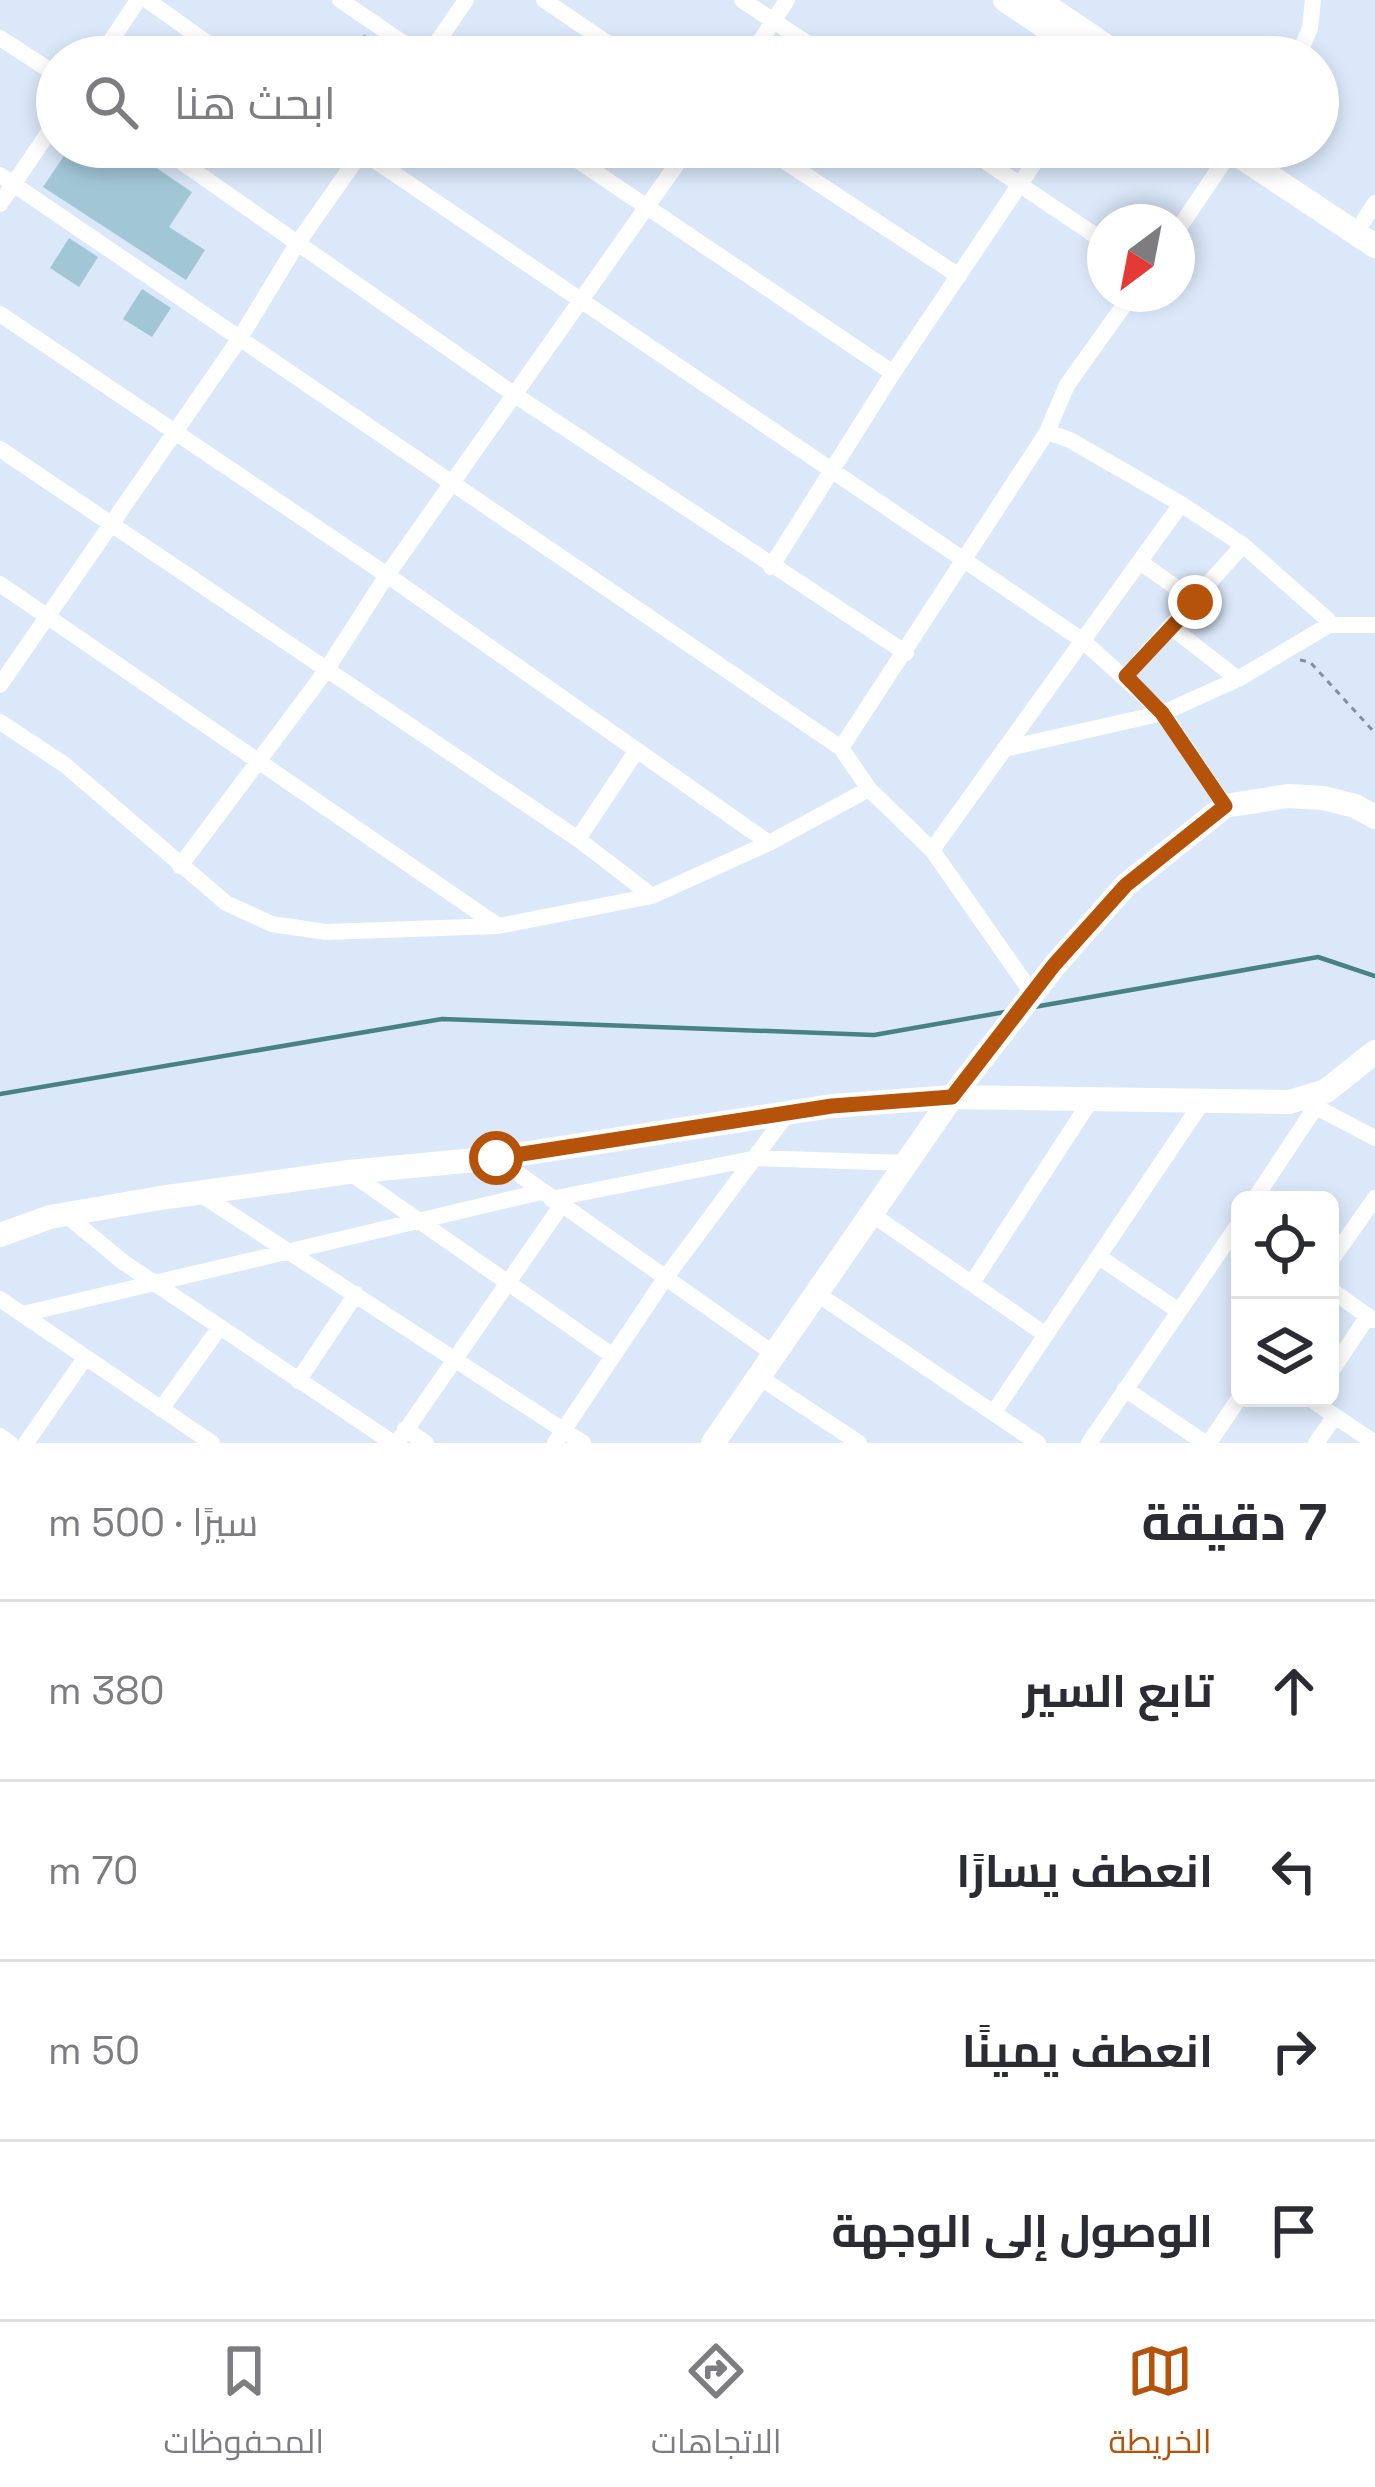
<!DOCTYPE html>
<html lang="ar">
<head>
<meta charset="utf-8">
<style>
  body { margin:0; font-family:"Space Grotesk",Cairo,sans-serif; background:#f7f7f7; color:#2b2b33; direction:rtl }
  .controls { position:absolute; right:36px; bottom:36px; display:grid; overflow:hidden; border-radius:18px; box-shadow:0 6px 18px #0003 }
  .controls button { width:108px; height:108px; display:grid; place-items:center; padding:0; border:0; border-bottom:3px solid #e1e1e2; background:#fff; color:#2b2b33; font:60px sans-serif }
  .compass { position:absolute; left:1087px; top:204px; width:108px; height:108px; border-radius:50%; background:#fff; box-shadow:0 6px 18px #0003; rotate:212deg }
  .stop { position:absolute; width:36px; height:36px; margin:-27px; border:9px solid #b45309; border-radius:50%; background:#fff }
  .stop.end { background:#b45309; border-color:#fff; box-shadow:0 3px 12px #0008 }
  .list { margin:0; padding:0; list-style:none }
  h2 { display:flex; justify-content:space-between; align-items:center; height:156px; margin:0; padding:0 48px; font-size:51px }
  h2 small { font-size:39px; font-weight:400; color:#7c7c81 }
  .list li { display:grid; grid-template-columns:78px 1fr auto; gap:36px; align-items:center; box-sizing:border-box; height:180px; padding:0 48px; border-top:3px solid #e1e1e2 }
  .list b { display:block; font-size:45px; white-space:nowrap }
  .list em { font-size:39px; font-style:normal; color:#7c7c81 }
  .icon { flex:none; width:66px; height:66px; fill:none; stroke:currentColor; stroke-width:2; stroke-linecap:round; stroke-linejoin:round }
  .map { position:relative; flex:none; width:1375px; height:1443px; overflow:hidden; direction:ltr }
  .search { position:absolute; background:#fff; box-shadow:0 6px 18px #0003; left:36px; right:36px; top:36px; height:132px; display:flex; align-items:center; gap:30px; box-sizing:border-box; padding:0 42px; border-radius:66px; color:#7c7c81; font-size:45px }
  .sheet { height:876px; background:#fff }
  nav { display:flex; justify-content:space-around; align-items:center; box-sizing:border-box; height:168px; border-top:3px solid #e1e1e2; background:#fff; font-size:33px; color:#7c7c81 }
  nav a { display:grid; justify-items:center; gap:6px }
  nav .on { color:#b45309 }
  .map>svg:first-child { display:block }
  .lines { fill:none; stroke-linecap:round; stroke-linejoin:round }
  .stream { stroke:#488286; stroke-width:4.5 }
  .building { fill:#a1c7d7 }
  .path { stroke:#84909e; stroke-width:3; stroke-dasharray:6 6; stroke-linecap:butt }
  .street { stroke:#fff; stroke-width:16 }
  .secondary { stroke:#fff; stroke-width:24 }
  .route { stroke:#b45309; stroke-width:15 }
</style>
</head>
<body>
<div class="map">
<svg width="1375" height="1443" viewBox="0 0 1375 1443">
  <rect width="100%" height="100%" fill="#dae8f9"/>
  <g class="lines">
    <path class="stream" d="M1034 1007 1318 957 1375 976
      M0 1094 442 1019 874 1035 1005 1012"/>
  </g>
  <path class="building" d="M364 34 398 57H349Z
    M70 147H125L192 192 169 227 205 250 186 280 43 187Z
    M69 238 98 257 79 287 50 268Z
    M142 289 171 308 152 337 123 319Z"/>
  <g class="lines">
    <path class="path" d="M1300 660 1310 662 1375 733"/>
    <path class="street" d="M147 0 227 57
      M340 0 424 57
      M544 0 628 57
      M742 0 828 57
      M0 38 57 75
      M100 57 138 0
      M427 57 466 0
      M750 57 787 0
      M1298 57 1310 28 1313 0
      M160 147 515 395 906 653
      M355 147 1082 640 1163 713 1225 806
      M558 147 893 373
      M763 147 959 276
      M964 147 1105 242
      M0 175 841 748 869 789 932 850 1032 993
      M0 204 57 120
      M1364 220 1375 203
      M1177 231 1231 151
      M0 314 387 575 769 843
      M1047 432 1067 385 1132 294
      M0 449 578 839 652 896
      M1140 562 1195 601
      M771 567 893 373 1045 147
      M0 584 497 925
      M1171 627 1238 679
      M1126 676 1243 545
      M0 685 240 338 297 244 365 147
      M0 722 65 765 226 903 272 924 326 932 498 926 652 896 769 843 869 789
      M841 748 1047 432 1070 440 1181 504 1243 545 1328 620 1329 625
      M1004 749 1163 713 1238 679 1329 625H1375
      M578 839 637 750
      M932 850 1181 504
      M180 866 325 672 387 575 689 147
      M1316 1107 1375 1138
      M496 1158 774 1354
      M349 1172 613 1356
      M200 1194 583 1443
      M551 1199 757 1158 906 1163
      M1254 1200 1326 1091
      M870 1213 1046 1335
      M65 1214 123 1262 393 1443
      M1099 1257 1179 1311
      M1330 1262 1375 1198
      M972 1283 1091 1100
      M1330 1289 1373 1320
      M816 1293 1038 1443
      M0 1299 212 1443
      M23 1314 541 1192
      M1330 1373 1368 1316
      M759 1377 859 1443
      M298 1381 356 1294
      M1125 1389 1205 1443
      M1309 1398 1335 1416
      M161 1409 220 1327
      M994 1412 1203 1101
      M405 1429 426 1443
      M0 1436 10 1443
      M26 1443 85 1358
      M397 1443 561 1206
      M555 1443 666 1277 787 1114
      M1089 1443 1240 1222
      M1209 1443 1240 1397
      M1316 1443 1335 1416 1375 1443"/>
    <path class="secondary" d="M1005 0 1090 57
      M1038 0 1122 57
      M1226 147 1375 246
      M0 1235 50 1217 160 1198 349 1172 496 1158 832 1106 952 1097 1289 1102 1326 1091 1375 1052
      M713 1443 952 1097 1055 965 1126 885 1225 806 1288 796 1323 798 1355 806 1375 817"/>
  </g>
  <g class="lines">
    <path class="route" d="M496 1158 832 1106 952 1097 1054 965 1126 885 1225 806 1162 713 1126 676 1195 602"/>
  </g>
</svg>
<div class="controls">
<button><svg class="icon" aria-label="locate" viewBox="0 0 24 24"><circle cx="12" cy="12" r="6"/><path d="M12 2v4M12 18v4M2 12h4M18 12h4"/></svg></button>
<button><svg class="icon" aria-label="layers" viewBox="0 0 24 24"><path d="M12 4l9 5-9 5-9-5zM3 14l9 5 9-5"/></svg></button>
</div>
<svg class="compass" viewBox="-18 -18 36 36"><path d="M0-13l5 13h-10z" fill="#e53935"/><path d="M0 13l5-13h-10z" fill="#7c7c81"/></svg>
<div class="stop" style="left:496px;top:1158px"></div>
<div class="stop end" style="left:1195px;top:602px"></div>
<div class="search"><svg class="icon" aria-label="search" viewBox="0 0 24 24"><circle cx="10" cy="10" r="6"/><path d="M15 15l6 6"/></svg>ابحث هنا</div>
</div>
<section class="sheet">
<h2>7 دقيقة<small>سيرًا · 500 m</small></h2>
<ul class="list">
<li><svg class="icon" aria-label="ahead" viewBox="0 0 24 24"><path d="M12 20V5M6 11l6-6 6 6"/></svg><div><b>تابع السير</b></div><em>380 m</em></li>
<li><svg class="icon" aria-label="left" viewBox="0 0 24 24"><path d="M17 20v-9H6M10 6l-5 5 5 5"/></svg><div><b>انعطف يسارًا</b></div><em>70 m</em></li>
<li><svg class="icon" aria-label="right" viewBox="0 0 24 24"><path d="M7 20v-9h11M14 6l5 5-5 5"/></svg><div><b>انعطف يمينًا</b></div><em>50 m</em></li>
<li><svg class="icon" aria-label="arrive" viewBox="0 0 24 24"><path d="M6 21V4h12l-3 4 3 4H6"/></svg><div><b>الوصول إلى الوجهة</b></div></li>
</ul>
</section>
<nav>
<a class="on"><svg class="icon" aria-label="map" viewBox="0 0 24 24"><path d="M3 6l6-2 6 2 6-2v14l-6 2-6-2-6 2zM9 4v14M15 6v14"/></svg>الخريطة</a>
<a><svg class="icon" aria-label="directions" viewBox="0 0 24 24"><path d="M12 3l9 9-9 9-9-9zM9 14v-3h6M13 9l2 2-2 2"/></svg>الاتجاهات</a>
<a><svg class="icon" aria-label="saved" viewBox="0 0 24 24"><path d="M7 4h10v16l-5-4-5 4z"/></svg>المحفوظات</a>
</nav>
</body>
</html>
